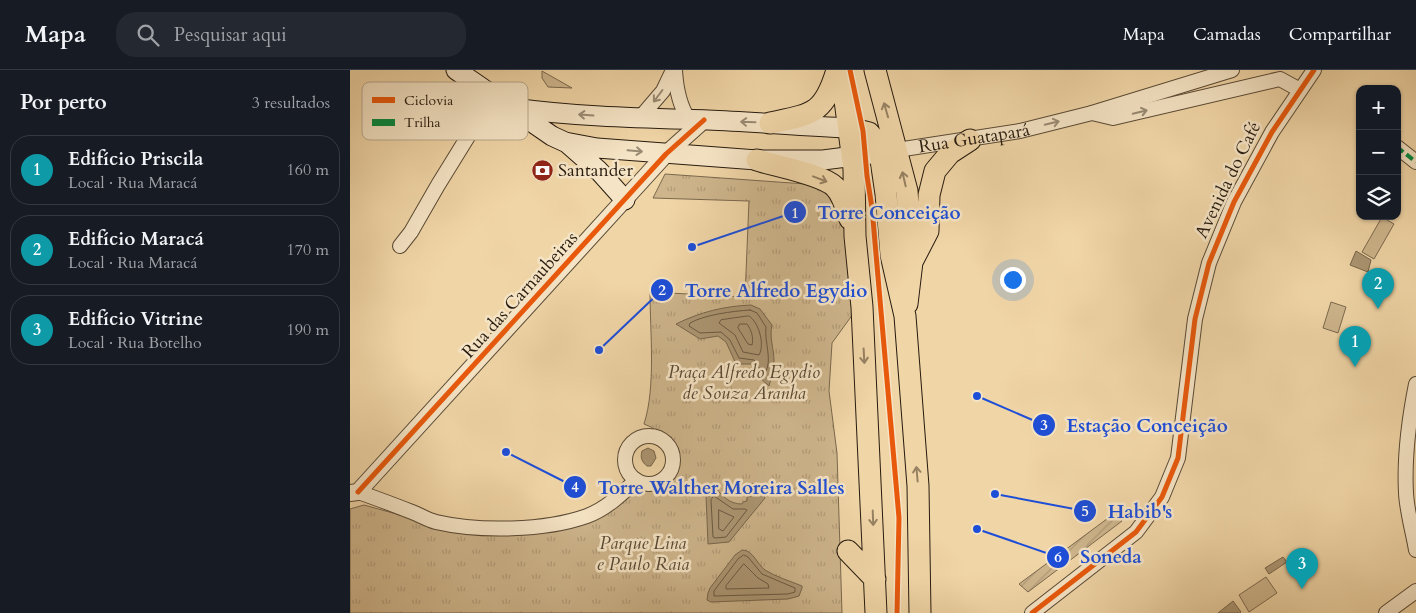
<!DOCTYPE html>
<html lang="pt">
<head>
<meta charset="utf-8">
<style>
  body { margin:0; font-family:Cardo,serif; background:#242831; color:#f1f3f6 }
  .controls { position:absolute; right:15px; top:15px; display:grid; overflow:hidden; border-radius:10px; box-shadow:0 1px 4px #0004 }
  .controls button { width:45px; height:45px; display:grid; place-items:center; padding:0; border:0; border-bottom:1px solid #363941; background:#171b24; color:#f1f3f6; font:25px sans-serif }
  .you { position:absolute; left:662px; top:209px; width:18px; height:18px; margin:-12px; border:4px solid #fff; border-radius:50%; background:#1a73e8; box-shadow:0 0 0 8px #1a73e833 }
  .badge { display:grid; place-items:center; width:32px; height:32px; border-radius:50%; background:#c59692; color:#fff; font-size:16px; font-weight:700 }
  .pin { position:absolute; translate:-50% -41px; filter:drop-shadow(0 1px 2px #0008) }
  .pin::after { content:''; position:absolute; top:26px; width:18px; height:15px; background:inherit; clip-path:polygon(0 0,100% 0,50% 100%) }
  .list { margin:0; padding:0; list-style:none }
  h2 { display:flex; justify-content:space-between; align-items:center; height:65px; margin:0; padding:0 20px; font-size:21px }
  h2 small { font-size:16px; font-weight:400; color:#9ea1a6 }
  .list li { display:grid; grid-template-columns:32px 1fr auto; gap:15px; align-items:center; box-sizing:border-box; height:70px; margin:0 10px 10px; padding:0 10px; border:1px solid #363941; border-radius:20px }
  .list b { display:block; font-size:19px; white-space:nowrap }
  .list p { margin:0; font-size:16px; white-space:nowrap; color:#9ea1a6 }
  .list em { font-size:16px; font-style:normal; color:#9ea1a6 }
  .icon { flex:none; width:28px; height:28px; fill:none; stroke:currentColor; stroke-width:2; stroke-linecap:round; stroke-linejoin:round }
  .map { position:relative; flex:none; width:1066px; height:543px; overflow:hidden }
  header { display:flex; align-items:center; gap:30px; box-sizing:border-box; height:70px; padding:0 25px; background:#171b24; border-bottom:1px solid #363941 }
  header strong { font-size:24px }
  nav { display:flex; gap:28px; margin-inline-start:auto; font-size:18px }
  .search { width:350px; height:45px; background:#242831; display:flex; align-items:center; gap:12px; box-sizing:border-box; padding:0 18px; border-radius:20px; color:#9ea1a6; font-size:19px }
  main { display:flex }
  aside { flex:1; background:#171b24 }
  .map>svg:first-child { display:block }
  .grass { fill:url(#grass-tufts); stroke:#7a684e }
  .garden { fill:url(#garden-furrows); stroke:#7a684e }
  .pitch { fill:#ceb58c; stroke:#7a684e }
  .water { fill:#ac9673; stroke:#77654b }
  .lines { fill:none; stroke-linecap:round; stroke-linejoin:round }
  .shore { stroke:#6a5841; stroke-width:1 }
  .minor-casing { stroke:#594a35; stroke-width:16 }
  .tertiary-casing { stroke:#594a35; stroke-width:18 }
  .secondary-casing { stroke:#271b0f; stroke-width:21 }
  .primary-casing { stroke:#271b0f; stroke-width:23 }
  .minor { stroke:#f5e4c5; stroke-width:14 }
  .tertiary { stroke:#f5e4c5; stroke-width:16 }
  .secondary { stroke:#f5e4c5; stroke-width:19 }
  .primary { stroke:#f0d5a6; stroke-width:21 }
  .quiet { stroke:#00873e; stroke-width:4; stroke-dasharray:8 4; stroke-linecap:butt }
  .cycleway-casing { stroke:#f5e4c5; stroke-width:8 }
  .cycleway { stroke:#e8590c; stroke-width:5 }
  .oneway { stroke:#988a73 }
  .oneway2 { stroke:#968162 }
  .labels { text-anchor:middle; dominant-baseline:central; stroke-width:5; stroke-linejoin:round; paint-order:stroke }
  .street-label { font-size:18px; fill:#271b0f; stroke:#f5e4c5 }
  .poi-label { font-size:18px; fill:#271b0f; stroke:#f5e4c5; text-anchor:start }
  .park-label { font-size:18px; font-style:italic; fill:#594934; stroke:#f5e4c5 }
  .key { fill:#f5e4c5; stroke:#b7a88e; stroke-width:1 }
  .key-label { font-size:14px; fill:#271b0f }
  .leader { fill:none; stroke:#1d4ed8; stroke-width:2 }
  .callout-dot { fill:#1d4ed8; stroke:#f5e4c5; stroke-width:2 }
  .mark-label { font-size:15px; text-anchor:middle; font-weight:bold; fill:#fff }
  .callout-label { font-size:19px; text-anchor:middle; font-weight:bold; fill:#1d4ed8; stroke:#f5e4c5; stroke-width:5; stroke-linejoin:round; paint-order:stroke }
</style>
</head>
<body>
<header>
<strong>Mapa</strong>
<div class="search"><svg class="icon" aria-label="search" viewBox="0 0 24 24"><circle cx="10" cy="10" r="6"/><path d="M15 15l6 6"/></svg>Pesquisar aqui</div>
<nav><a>Mapa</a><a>Camadas</a><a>Compartilhar</a></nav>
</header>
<main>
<aside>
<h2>Por perto<small>3 resultados</small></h2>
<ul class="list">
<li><span class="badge" style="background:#0f9aa8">1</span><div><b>Edifício Priscila</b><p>Local · Rua Maracá</p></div><em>160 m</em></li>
<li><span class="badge" style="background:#0f9aa8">2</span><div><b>Edifício Maracá</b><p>Local · Rua Maracá</p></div><em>170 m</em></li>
<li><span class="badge" style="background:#0f9aa8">3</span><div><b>Edifício Vitrine</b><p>Local · Rua Botelho</p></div><em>190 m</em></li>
</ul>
</aside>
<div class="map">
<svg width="1066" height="543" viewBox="0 0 1066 543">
  <defs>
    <pattern id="grass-tufts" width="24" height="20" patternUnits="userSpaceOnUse" patternTransform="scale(1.25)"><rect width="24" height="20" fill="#ceb58c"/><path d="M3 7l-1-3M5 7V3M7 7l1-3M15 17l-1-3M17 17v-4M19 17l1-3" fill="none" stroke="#b19b78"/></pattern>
    <pattern id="garden-furrows" width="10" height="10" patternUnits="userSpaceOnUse" patternTransform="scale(1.25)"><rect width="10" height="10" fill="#ceb58c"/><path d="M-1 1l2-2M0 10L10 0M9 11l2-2" fill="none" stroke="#b19b78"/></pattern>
  </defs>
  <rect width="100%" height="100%" fill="#f0d5a6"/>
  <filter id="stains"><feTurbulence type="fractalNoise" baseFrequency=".004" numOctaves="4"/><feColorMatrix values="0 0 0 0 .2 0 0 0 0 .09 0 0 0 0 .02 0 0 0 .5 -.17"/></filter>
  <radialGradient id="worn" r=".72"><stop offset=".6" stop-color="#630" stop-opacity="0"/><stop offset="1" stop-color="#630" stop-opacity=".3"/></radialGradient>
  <path class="grass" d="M192 1 222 18 198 17 192 8Z
    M315 104 470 115 482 120 503 184V244L482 273 479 321 487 383 492 543H0V439L14 435 86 455 218 454 286 414 303 417 311 414 317 409 323 401 325 393V385L321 374 301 357 294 354C306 317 300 262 300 222L395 227 399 131 303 128Z"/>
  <path class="garden" d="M765 443 772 451 678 522 669 514Z"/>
  <path class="pitch" d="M1032 147 1044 154 1024 189 1012 182Z
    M981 232 996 237 988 263 973 258Z
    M916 507 927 523 899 542 889 525Z"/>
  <path class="water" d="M1006 181 1021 190 1018 202 1000 195Z
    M401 235 410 239 422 255C419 267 424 279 424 291 424 299 421 308 419 316L410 308 401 294H386L376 272 368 266 350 269 326 254C350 242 375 236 401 235Z
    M298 378 304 381 306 388 301 396H297C292 392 290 388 292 381Z
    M409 413 415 428 379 472 358 474 356 425H359V421L366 418C373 427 380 434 392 434L393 432 397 431V427L401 426 400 414Z
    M392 480C403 480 407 494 415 500 426 507 440 511 452 516V518L449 526 438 529 361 532 357 530 358 523 360 518 385 485Z
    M933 487 937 492 919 504 915 498Z
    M883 531 891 542 890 543H868Z"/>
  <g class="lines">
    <path class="shore" d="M400 240 407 243 416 257C414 272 423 290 415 303L412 302 404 290 389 288 380 270 371 262 350 263 339 256 340 253C354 245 383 241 400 240Z
      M399 246C409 252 415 275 409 285L393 282 385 265 369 253 371 250Z
      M390 254H397C401 259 404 268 402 275L398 274 388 258Z
      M364 426 383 439H395L397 440 376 467 365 468 363 467 361 430Z
      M369 440 384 447 373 461 369 459Z
      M394 485 398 487 412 504 445 518V522L438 524 364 526V521L388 489Z
      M394 494 408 508 418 514 419 518 376 519V516Z"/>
    <defs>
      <g id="minor">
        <path d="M325 0C326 18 329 35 339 50"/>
        <path d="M742 43 763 48 930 9 950 20"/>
        <path d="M289 49 313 21 323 0"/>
        <path d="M1047 77 1066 92"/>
        <path id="s1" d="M547 80 670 61 742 43 882 0"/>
        <path d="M50 176 61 162 88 115 143 26"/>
        <path d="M1066 314C1059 349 1054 386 1056 423 1057 442 1063 462 1066 480"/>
        <circle cx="299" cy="390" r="24"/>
        <path d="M8 422C26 428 44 435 62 442 70 445 78 450 86 452 129 462 195 461 237 446 256 439 272 424 286 410"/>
        <path d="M682 543 786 462 812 427 828 388 845 249 859 193 884 132 922 62 964 0"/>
        <path d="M1036 543 1066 521"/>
      </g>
      <path id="tertiary" d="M0 423 8 422 316 84 354 50"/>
      <path id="secondary" d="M106 0 202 66 215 72 247 78 407 90H473L544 81
        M163 38C228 47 293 48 358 50 405 52 452 56 499 58
        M216 72 249 101 275 130"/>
      <path id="primary" d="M491 0 504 99 505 166 512 237 526 543
        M525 0 557 121 562 192 557 234
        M420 53C463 44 474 44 487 0
        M499 58 519 63 525 70 530 83 536 124 541 185 555 246 568 416 570 543
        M407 90C425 96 472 104 485 117 493 125 496 138 500 149
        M562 192 578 161 579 125 585 101 600 83 620 70
        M498 481 525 509"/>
    </defs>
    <use href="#minor" class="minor-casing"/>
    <use href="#tertiary" class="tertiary-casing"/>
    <use href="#secondary" class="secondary-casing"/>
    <use href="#primary" class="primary-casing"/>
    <use href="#minor" class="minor"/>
    <use href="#tertiary" class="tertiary"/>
    <use href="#secondary" class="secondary"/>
    <use href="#primary" class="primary"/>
    <path class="quiet" d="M1047 77 1066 92"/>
    <defs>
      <path id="cycleway" d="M500 0 513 61 517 106 522 138 549 448 547 543
        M8 422 316 84 354 50
        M682 543 786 462 812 427 828 388 845 249 859 193 884 132 922 62 964 0"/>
    </defs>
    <use href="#cycleway" class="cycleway-casing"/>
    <use href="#cycleway" class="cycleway"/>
  </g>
  <defs><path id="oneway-shaft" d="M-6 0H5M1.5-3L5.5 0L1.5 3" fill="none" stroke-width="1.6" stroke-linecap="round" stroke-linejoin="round" transform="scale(1.25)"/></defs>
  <g class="oneway">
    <use href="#oneway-shaft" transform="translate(308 26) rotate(127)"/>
    <use href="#oneway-shaft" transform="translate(790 42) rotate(-13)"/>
    <use href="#oneway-shaft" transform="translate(236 45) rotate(-176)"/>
    <use href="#oneway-shaft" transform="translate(398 52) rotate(-178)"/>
    <use href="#oneway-shaft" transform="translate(702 53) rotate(-14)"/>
    <use href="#oneway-shaft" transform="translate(285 81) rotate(5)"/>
  </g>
  <g class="oneway2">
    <use href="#oneway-shaft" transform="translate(536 40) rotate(-106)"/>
    <use href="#oneway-shaft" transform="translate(470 109) rotate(21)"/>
    <use href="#oneway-shaft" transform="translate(554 109) rotate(-103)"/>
    <use href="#oneway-shaft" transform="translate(514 286) rotate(87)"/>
    <use href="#oneway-shaft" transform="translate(567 404) rotate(-95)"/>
    <use href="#oneway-shaft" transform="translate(523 448) rotate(88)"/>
  </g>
  <defs>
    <symbol id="bank-disc" viewBox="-11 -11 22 22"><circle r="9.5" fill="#8f2418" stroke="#f5e4c5"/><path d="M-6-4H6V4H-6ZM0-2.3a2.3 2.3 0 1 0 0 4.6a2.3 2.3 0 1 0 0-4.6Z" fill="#fff"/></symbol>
  </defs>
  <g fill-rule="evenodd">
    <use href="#bank-disc" x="180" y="88" width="25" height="25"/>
  </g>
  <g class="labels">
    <g class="street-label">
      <text stroke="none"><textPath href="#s1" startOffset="78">Rua Guatapará</textPath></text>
      <text transform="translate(878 110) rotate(-64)">Avenida do Café</text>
      <text transform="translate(170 225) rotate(-48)">Rua das Carnaubeiras</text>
    </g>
    <g class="poi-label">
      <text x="208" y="100">Santander</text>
    </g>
    <g class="park-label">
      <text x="394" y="302">Praça Alfredo Egydio<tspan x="394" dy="21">de Souza Aranha</tspan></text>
      <text x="293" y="473">Parque Lina<tspan x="293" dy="21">e Paulo Raia</tspan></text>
    </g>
  </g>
  <rect x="12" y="12" width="166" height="58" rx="8" class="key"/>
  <rect x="22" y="27" width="23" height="6" fill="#e8590c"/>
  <rect x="22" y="49" width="23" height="7" fill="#00873e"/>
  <g class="key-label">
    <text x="54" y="35">Ciclovia</text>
    <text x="54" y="57">Trilha</text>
  </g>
  <path class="leader" d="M342 177L445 142M249 280L312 220M627 326L694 355M156 382L225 417M645 424L735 441M627 459L708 487"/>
  <g class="callout-dot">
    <circle cx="342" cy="177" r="5"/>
    <circle cx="249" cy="280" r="5"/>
    <circle cx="627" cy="326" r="5"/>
    <circle cx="156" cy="382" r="5"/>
    <circle cx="645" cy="424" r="5"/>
    <circle cx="627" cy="459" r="5"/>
    <circle cx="445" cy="142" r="12"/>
    <circle cx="312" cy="220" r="12"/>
    <circle cx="694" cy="355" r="12"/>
    <circle cx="225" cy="417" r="12"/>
    <circle cx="735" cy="441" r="12"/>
    <circle cx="708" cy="487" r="12"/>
  </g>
  <g class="mark-label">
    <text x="445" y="148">1</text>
    <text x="312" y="225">2</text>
    <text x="694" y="360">3</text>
    <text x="225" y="422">4</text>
    <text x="735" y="446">5</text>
    <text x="708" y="492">6</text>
  </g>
  <g class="callout-label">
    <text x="539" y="149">Torre Conceição</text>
    <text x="426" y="227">Torre Alfredo Egydio</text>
    <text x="797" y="362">Estação Conceição</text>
    <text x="371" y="424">Torre Walther Moreira Salles</text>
    <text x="790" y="448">Habib's</text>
    <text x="761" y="493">Soneda</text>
  </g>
  <rect width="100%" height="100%" filter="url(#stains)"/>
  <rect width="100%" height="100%" fill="url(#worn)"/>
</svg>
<div class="controls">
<button>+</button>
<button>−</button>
<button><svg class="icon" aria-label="layers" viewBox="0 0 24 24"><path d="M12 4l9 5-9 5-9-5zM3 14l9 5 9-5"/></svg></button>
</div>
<div class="you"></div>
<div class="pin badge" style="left:1005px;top:297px;background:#0f9aa8">1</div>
<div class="pin badge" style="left:1028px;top:239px;background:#0f9aa8">2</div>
<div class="pin badge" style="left:952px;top:519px;background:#0f9aa8">3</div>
</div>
</main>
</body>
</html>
